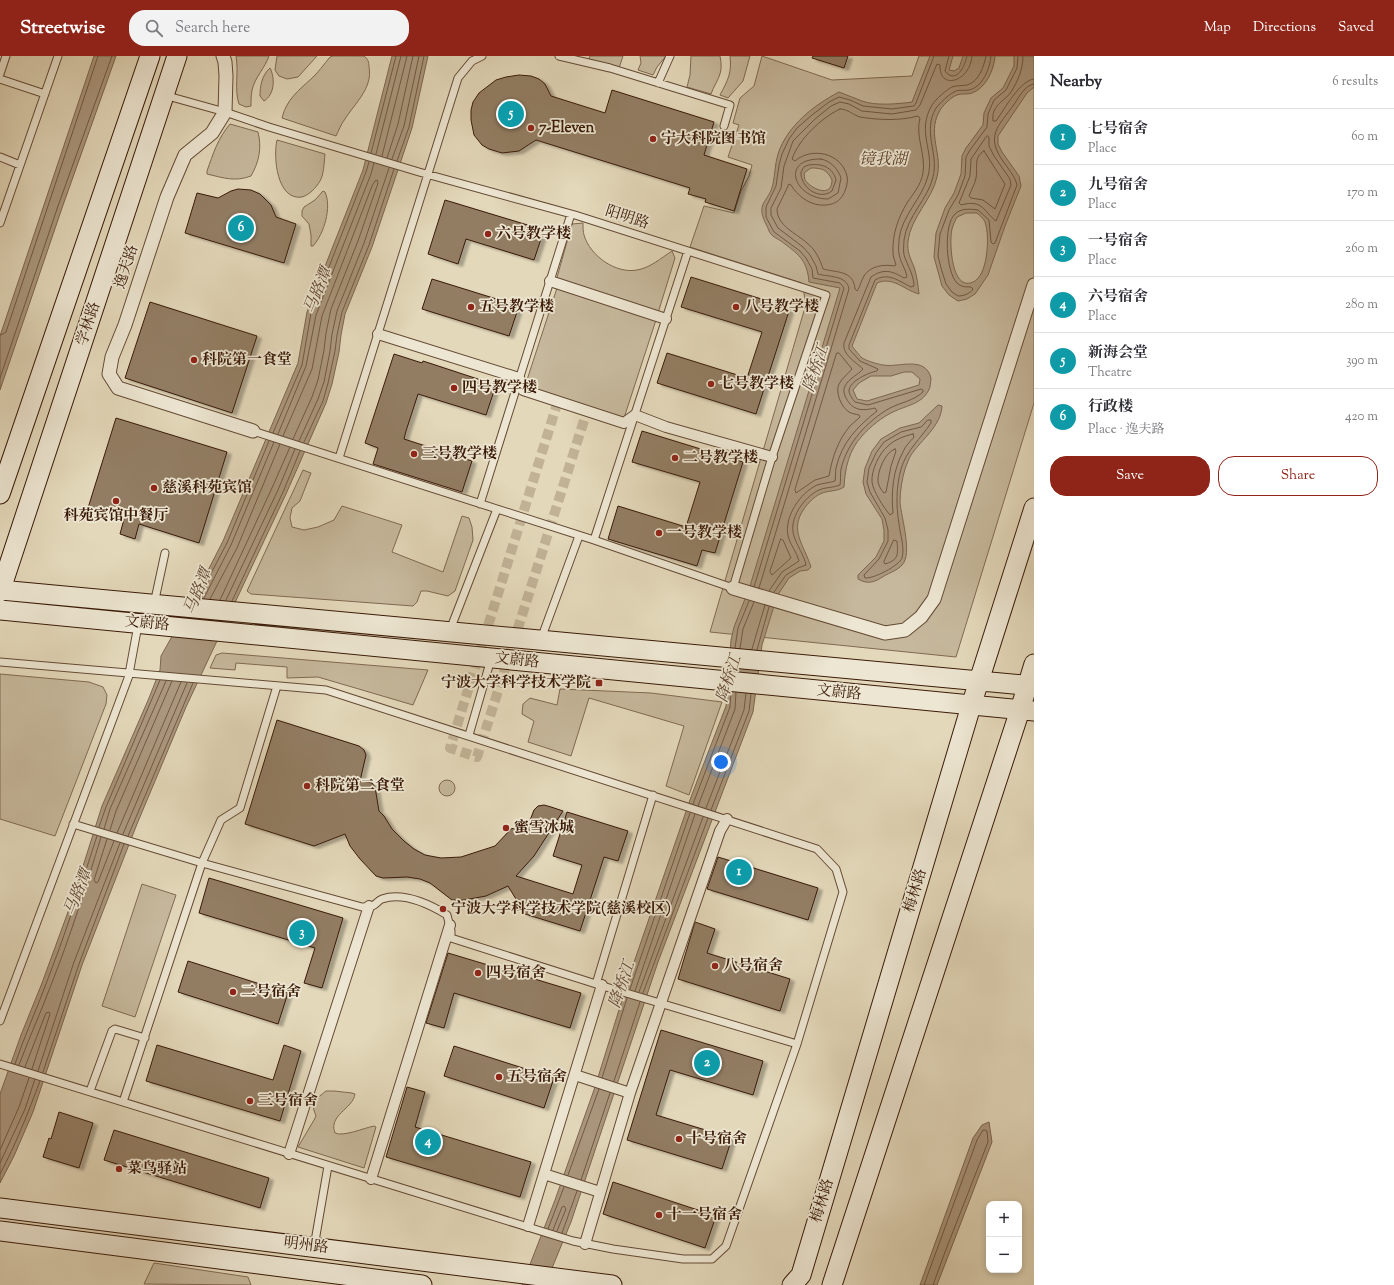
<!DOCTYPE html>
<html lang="en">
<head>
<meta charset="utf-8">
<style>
  body { margin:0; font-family:"Sorts Mill Goudy","Noto Serif SC",serif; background:#f2f2f3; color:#2b2b33 }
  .controls { position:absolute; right:12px; bottom:12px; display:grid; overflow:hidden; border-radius:8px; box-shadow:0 2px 6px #0003 }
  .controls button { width:36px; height:36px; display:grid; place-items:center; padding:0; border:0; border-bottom:1px solid #e1e1e2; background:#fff; color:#2b2b33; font:20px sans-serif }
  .you { position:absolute; left:721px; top:706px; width:14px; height:14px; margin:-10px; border:3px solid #fff; border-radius:50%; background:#1a73e8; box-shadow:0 0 0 6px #1a73e833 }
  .badge { display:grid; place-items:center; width:26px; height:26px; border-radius:50%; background:#8f2418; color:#fff; font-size:13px; font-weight:700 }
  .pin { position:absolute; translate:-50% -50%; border:2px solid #fff; box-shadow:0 1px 4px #0006 }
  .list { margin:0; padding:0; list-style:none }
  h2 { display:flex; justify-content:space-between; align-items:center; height:52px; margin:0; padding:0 16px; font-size:17px }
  h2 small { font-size:13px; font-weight:400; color:#7c7c81 }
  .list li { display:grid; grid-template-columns:26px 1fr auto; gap:12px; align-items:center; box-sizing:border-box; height:56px; padding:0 16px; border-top:1px solid #e1e1e2 }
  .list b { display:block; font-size:15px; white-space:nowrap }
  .list p { margin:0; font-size:13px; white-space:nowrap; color:#7c7c81 }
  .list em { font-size:13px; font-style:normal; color:#7c7c81 }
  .actions { display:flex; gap:8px; padding:12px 16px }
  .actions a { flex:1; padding:9px 0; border:1px solid #8f2418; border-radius:16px; text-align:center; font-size:14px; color:#8f2418 }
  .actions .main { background:#8f2418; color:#fff }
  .icon { flex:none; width:22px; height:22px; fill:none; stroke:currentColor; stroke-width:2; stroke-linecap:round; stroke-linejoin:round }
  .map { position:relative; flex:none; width:1034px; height:1229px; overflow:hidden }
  header { display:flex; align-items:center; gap:24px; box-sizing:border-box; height:56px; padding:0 20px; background:#8f2418; color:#fff }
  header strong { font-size:19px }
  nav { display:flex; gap:22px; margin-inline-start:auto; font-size:14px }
  .search { width:280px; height:36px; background:#f2f2f3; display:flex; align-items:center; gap:10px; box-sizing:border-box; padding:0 14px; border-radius:16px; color:#7c7c81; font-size:15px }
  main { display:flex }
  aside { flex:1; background:#fff }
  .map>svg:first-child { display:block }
  .green { fill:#c6b89c; stroke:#806952 }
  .water { fill:#aa977d; stroke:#7d654e; fill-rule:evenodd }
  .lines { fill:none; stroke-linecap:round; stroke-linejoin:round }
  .shore { stroke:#725842; stroke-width:1 }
  .building { fill:#927d64; stroke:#3a1a07; filter:url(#shadow) }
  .pedestrian-tunnel { stroke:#c1b296; stroke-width:10; stroke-dasharray:10 5; stroke-linecap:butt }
  .service-casing { stroke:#644a34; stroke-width:9 }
  .pedestrian-casing { stroke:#644a34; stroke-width:12 }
  .minor-casing { stroke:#644a34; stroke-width:15 }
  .secondary-casing { stroke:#3a1a07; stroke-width:21 }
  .service { stroke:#ede6d2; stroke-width:7 }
  .pedestrian { stroke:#ede6d2; stroke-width:10 }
  .minor { stroke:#ede6d2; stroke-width:13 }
  .secondary { stroke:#ede6d2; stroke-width:19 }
  .poi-dot { fill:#8f2418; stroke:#ede6d2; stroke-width:1.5 }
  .labels { text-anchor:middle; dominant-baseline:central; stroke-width:3.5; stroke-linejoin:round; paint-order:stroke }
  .poi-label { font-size:15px; font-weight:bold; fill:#3a1a07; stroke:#ede6d2; text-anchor:start }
  .street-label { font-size:15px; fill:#3a1a07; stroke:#ede6d2 }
  .water-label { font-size:16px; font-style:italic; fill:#614630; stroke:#ede6d2 }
</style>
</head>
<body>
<header>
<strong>Streetwise</strong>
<div class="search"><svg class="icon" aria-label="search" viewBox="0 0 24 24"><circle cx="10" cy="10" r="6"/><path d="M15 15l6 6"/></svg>Search here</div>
<nav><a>Map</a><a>Directions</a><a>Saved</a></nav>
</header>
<main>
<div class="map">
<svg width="1034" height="1229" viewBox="0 0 1034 1229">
  <defs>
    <filter id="shadow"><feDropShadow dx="4.5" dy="2.5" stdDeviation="1" flood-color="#0004"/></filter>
  </defs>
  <rect width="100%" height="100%" fill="#e3d8ba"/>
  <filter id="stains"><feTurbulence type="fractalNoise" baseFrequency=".005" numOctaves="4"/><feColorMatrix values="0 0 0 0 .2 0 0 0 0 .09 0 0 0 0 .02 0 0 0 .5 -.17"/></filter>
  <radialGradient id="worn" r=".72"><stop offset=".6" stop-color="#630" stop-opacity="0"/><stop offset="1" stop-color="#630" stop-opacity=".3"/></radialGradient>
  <path class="green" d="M236 0H269C265 12 255 21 252 34 251 39 251 45 251 50L246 51 239 48C234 33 239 16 236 0Z
    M277 0H317L298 21 287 23 279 20 275 14Z
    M333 0H364C368 3 369 6 369 11 373 32 355 47 345 63 341 68 339 74 336 80L282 62C286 44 299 34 311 23 318 17 324 8 330 1Z
    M590 0H623L619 12 589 3Z
    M640 0H666L657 11 653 19 638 14 641 7Z
    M691 0H720C724 19 717 22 711 38L687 31 690 19Z
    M730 0H750L743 25 728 42 720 39C728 24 732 17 730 0Z
    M762 0 832 24 912 20 919 0H1034V347L956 601 710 576 806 248 802 227 690 191 704 150 734 157 741 135 749 120 752 109 728 101 739 69 733 67 740 42 754 30Z
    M270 12C275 22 275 38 264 45L260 40C260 30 262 19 270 12Z
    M230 68 258 76C262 92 259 106 251 120 235 126 224 122 207 118V115C213 98 218 82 230 68Z
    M277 84 325 98C324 107 324 118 320 125 316 132 309 139 302 141 277 145 273 101 277 84Z
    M323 135 325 136C332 151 324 178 313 190H311V179L309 168 302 160V155L304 151 315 144Z
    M583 167C583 171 583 176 584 179 590 200 616 218 637 214 650 212 661 202 672 195L675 202 658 257 556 225 572 168Z
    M557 232 656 264 624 362 525 330Z
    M303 414 311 417 300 445 292 452 290 462 292 471 304 474 318 471 334 464 342 450 402 469 392 496 443 516 462 460 469 462 472 471 473 484 455 535 448 540 427 535H421L417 546 413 550 251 538 247 535Z
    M222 597 428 614 413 649 318 621 287 622V611L236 607 235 614 210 612 216 599Z
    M0 618 89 626 103 631 107 639 106 648 55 780 0 763Z
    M560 633 651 637 722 646 689 739 666 730 684 670 589 642 571 700 528 686 534 665 522 658 523 648 530 642 557 649Z
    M439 732a8 8 0 1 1 16 0a8 8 0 1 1-16 0Z
    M142 828 176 839 135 961 102 950Z
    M326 1035H334L352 1037 355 1038C353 1053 328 1059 335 1077 343 1081 364 1072 374 1070L376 1071 364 1112 298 1091 314 1064 316 1060C310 1045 314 1045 326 1035Z
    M154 1207 248 1221 251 1229 144 1228Z"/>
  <path class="water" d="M94 0H116L62 152 0 334V280Z
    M392 0H428L412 72 372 191 345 258 341 279 339 296 332 328 326 347 286 438 186 651 137 768 82 909 33 1056 14 1100 0 1127V1038L21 979 42 927 72 845 102 750 149 642 160 614 161 600 198 534 223 485 298 307 307 256 363 114Z
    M930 0H953L949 14 954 15 959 12 963 0H995C994 14 986 32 972 37 967 39 961 37 957 39 951 41 942 50 939 56 927 79 943 98 937 121 932 144 911 161 908 185 907 196 910 201 914 211 917 220 918 229 919 238 904 234 893 220 877 227L852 290C855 294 859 299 862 302 867 305 877 308 883 309 898 312 925 299 931 322 931 325 930 329 930 331 924 348 907 349 893 356 882 361 870 371 862 380 849 394 845 412 844 431 837 436 828 434 820 438 814 441 808 447 804 453 789 474 804 489 811 511L808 514 800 515 789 522 777 540 762 589 753 656 658 906 571 1166 545 1229H522L555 1144 595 1031 632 912 691 741 726 650 731 584 734 571 750 530 840 232 809 226C807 203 798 198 781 185 778 183 773 181 771 178 769 176 768 172 767 170 754 146 769 147 773 128 775 118 775 108 778 98 787 70 814 49 839 36 847 39 854 42 862 45 875 50 898 48 912 46ZM811 112C821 112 827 113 832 124 832 127 831 131 829 133 822 138 809 130 805 124 804 122 805 119 804 117ZM904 316H912L920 323 919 329 867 345 857 343 853 334 859 327 871 320H891Z
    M1014 0H1034V31L1027 37 998 80V88L1002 96 1019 120 1021 130 1005 170 988 219 975 238 967 243 958 245 949 239 942 230 934 201 936 177 945 152 954 137 961 118 962 100 966 92 983 69 984 57 991 42 1003 32 1014 10ZM966 157H977C980 160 984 163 985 166 990 180 988 220 973 226 951 236 949 185 952 173 953 169 955 165 957 161Z
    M938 349 942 350C941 370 922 383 911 399 909 402 907 408 905 413 902 423 900 435 900 446 901 461 913 498 902 509 898 514 889 517 884 520 875 526 868 529 858 523V519L876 501 884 485V474L882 463 866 438 863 426 865 412 872 395 881 383 900 372 919 367Z
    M989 1066 992 1086 937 1229H920L973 1082 982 1069Z"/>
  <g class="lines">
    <path class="shore" d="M949 0 945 15C956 29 965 10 967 0
      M1018 0 1017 12 1006 34 994 44 988 58 987 71 970 94 966 101 965 120 958 139 949 154 940 178 938 200 941 212 946 228 952 236 958 240C963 240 970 238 973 233L971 231C966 231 961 231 957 227 946 216 943 169 955 158 961 152 970 153 978 154L989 164 991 186 993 188 995 187 1017 129C1015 121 1010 115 1005 108 984 80 998 71 1015 47 1019 41 1025 29 1034 28
      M1023 0C1023 13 1018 25 1011 36 1004 46 991 49 993 65H996C1004 54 1020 24 1034 23
      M840 53C848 53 853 59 860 61 878 64 900 65 918 60L920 62C915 80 926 99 923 117 921 129 913 138 907 147 898 162 892 179 893 197 893 201 895 205 896 209L894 210C884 208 870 210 864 220 861 225 860 231 857 235L855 233C853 214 838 217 823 213 820 203 815 193 807 187 796 177 777 170 777 153L789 128 791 129C797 139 808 148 820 149 834 150 842 145 846 132 847 128 848 124 847 120 841 96 811 91 795 105L792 103C799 83 821 62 840 53Z
      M988 80 989 82V90L994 100 1010 123 1011 129 996 165C983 155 983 143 961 149L959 147 970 120 971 103 986 81Z
      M984 95 1005 128 995 153 983 144 971 142 969 140C971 134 975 128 976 122 978 112 973 101 984 95Z
      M371 97 396 0
      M376 98 401 0
      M382 100 407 0
      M387 102 398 68 413 0
      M392 103 404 70 419 0
      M821 103C831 105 838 113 841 122L838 137 828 143C794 143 779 102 821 103Z
      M397 105 409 71 424 0
      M809 109C821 107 833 111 836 124L832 135C819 145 800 131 801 116L804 111Z
      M0 279 3 278 6 276 98 0
      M837 297H839L852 313C848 318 842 322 839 328 835 336 841 351 849 356 852 358 856 358 859 359L860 361C857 364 853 367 850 370 838 384 832 402 829 420L815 424 796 437 795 434Z
      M0 322 58 150 112 0
      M928 364H931V367C921 382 906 395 901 413 896 431 896 450 899 468 900 478 905 492 902 502 899 510 873 523 865 522L864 519 879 503 888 485V474L885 462 870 436 867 426 869 412 876 397 884 386 901 376 921 371Z
      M273 377 302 309 311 257 366 116 369 106
      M278 378 306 310 316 259 371 118 374 107
      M913 378 914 381C910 386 905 390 903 396 893 414 891 436 893 457L890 459C884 452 873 435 872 426 871 415 879 397 888 390 894 384 904 380 913 378Z
      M283 380 312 313 322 260 372 130 375 125 377 124 378 127 358 185 331 253 326 277 324 294 318 324 312 341 293 383
      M299 385 318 343 324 326 330 295 332 278 337 255 364 187 389 112
      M304 386 323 345 328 327 335 295 337 279 342 256 369 189 394 113
      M895 393 896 395 891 410 886 436 884 437C881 434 879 430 878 426 877 416 885 396 895 393Z
      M781 483 783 484 791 502 772 519 770 516Z
      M894 484 897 485C898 498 899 504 885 508L884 506Z
      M754 531 844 232 840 227 813 222 812 213 806 202 800 195 774 176 766 161V151L776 130 779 109 782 98 789 83 797 72 812 59 829 46 839 41 850 44 863 50 892 53 914 50 916 47 934 0
      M759 532 849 233C847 219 828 221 818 218L816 210 810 199 803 191 778 172 771 159V152L781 132 784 110 793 85 815 63 831 50 840 46 849 48 862 55 892 58 916 54 920 49 937 8 940 9C939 35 970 26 972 0
      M769 535 782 516 799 505C797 496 790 489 788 480 784 461 800 437 817 429 823 427 829 427 835 425 836 421 835 417 836 412 842 386 857 371 877 355L875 352C862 355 853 355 846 342 844 338 843 334 845 330 849 322 858 319 863 313 856 306 842 299 844 287L871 221C884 212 892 215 904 222L907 221C906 213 900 206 899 198 898 194 899 188 899 183 902 159 922 143 928 120 935 95 916 76 932 49 936 43 946 34 952 31 957 29 962 30 967 29 979 26 984 10 986 0
      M774 536 786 519 798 512 806 509C804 499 797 490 794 480 788 463 804 441 819 434 825 431 833 432 840 429 841 424 840 419 841 413 847 387 867 365 890 352 902 346 913 345 923 336V334L921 333 868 349 855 346C853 344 849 338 849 335 849 325 870 316 877 315L878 313 860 305 849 293V289L875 224C888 216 899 225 911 231L914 230C914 219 907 209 904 199 903 194 904 188 904 184 907 160 928 143 933 121 939 97 922 76 936 52 940 47 948 39 954 36 958 33 964 35 969 34 983 31 990 12 991 0
      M198 542 227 487 269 385
      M204 542 231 489 274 386
      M210 543 237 492 280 388
      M220 544 272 432 290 391
      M226 544 278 434 295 393
      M232 545 283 436 300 395
      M735 592 738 572 749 545
      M740 592 743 573 754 546
      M752 593 765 549
      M757 594 769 551
      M693 748 730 651 731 636
      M698 750 735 653 736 636
      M706 752 744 654 746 637
      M711 754 749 655 751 638
      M99 771 106 751 160 624
      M104 773 110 753 166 625
      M110 774 116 755 172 625
      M117 777 181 626
      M123 778 187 627
      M128 780 193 627
      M107 783 94 824 96 827 98 826 114 785
      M630 933 690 757
      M635 935 695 758
      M639 936 703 761
      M643 937 708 762
      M15 1008C24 981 36 955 46 928 65 879 81 830 97 780
      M19 1009C29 982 41 956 51 929 70 881 86 831 101 781
      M25 1011 46 957 49 956 50 958 32 1013
      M38 1015 74 906 120 787
      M43 1016 79 908 124 788
      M602 1022 627 942
      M614 1025 640 946
      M0 1094 19 1051 29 1022
      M0 1107 25 1053 35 1023
      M0 1118C16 1088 28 1057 40 1025
      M568 1119 599 1033
      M581 1124 610 1037
      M548 1173 564 1131
      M553 1174 562 1151 564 1150 566 1153 557 1175
      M562 1177 577 1135
      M924 1229 977 1084 983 1074H985L987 1075 988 1086 945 1196 933 1229"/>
  </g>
  <path class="building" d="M813 0H848L844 12 812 2Z
    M519 19 531 20 539 23 545 28 551 40 605 57 612 34 714 66 704 99 747 113 734 155 705 146 706 143 688 138 690 132 536 84 519 95 502 97 489 93 482 89 474 79 471 64V54L473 46 479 37 496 24 506 21Z
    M238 133 251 134 260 138 271 149 276 161 296 168 284 207 185 177 197 137 218 142 231 135Z
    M445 144 544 174 534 204 466 183 458 208 428 198Z
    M691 221 790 252 756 358 657 327 667 297 747 322 762 276 681 251Z
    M432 223 519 250 509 280 422 253Z
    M150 246 257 280 232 357 125 322Z
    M394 298 422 307 423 305 496 329 486 359 418 338 406 375 404 383 472 405 462 436 373 408 378 392 365 387Z
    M116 362 227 396 199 487 139 468 135 483 120 478 124 463 88 452Z
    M642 375 743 406 715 497 702 494 697 510 608 483 618 450 686 471 700 426 632 406Z
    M277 664 359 690 364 694 366 699 360 725 372 727 375 731 379 755 384 760 392 773 404 785 414 793 425 799 441 802 461 801 495 790 511 773 514 772 525 777 534 754 538 750 544 749 551 751 563 755 534 800 516 820 573 838 582 809 553 800 567 756 628 775 618 805 604 801 580 875 525 858 508 830 486 840 464 844H452L430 827 420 823 407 821 383 822 376 820 360 803 350 790 345 778 314 790 245 768Z
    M718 801 818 832 808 864 707 833Z
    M209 822 343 862 322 932 304 927 315 892 199 857Z
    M695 866 715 873 707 897 790 923 780 955 678 923Z
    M448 897 581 937 570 972 454 937 444 972 426 967Z
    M188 905 288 937 278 968 178 936Z
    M661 974 763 1005 753 1039 670 1014 656 1059 732 1082 722 1113 627 1084Z
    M157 989 273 1024 284 989 301 995 280 1065 146 1025Z
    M454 990 554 1022 544 1052 444 1020Z
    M407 1031 425 1036 415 1071 531 1106 520 1141 386 1101Z
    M59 1056 93 1067 79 1112 43 1101 49 1082 51 1083Z
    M114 1074 269 1122 260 1152 104 1104Z
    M613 1126 716 1160 705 1192 603 1158Z"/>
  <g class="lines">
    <path class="pedestrian-tunnel" d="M558 345 450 692 477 701 587 355"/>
    <defs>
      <path id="service" d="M559 0 610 12 730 49 724 70
        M0 18 6 0
        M0 23 45 38
        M658 27 670 0
        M164 39 225 56 269 71 419 116 575 159 826 239 772 401 733 532 594 484 253 375
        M0 101 20 109
        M0 167 58 0
        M339 402 458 22 472 5 482 0
        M480 448 571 158
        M594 484 688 195
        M154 548 165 497
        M450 574 497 453
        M541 583 579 480
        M0 606 326 634 817 793 836 813 843 836 797 988 726 1190 712 1203H683L613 1193 573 1185 0 1008
        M129 618 138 569
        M469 679 491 603
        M653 739 596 928 797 988
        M73 768 202 807 362 851C366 851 371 851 374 849 377 847 379 844 382 843 403 836 429 848 447 859L451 875V882L596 928
        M0 965 130 617
        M90 1035 112 975 115 973 145 982
        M123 1046 202 807 221 764 240 752 277 630
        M314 1191 328 1110"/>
      <path id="pedestrian" d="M550 225 666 263
        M378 278 519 322 523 334 624 367 635 359 666 371 772 401
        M575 1019 630 1037
        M289 1098 369 850
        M544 1118 600 1136
        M371 1123 450 869
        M528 1170 602 929
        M585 1188 630 1037 720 775 727 763"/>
      <path id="minor" d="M223 0 225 6 226 20 225 56 212 77 185 99 167 141 125 269 112 301 109 318 118 332 253 375
        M733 532 885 577 905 574 921 561 934 543 1034 229"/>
      <path id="secondary" d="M0 438 150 0
        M0 534 1034 630
        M0 536 177 0
        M0 554 1034 655
        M0 1152 612 1229
        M0 1175 422 1229
        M792 1229 801 1219 971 650 1034 452
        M832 1229 1020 654 1034 608"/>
    </defs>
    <use href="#service" class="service-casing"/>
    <use href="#pedestrian" class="pedestrian-casing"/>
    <use href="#minor" class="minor-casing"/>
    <use href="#secondary" class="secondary-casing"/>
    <use href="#service" class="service"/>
    <use href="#pedestrian" class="pedestrian"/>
    <use href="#minor" class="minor"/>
    <use href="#secondary" class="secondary"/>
  </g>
  <g class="poi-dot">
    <circle cx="531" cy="72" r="4"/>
    <circle cx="653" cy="83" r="4"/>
    <circle cx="488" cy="178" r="4"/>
    <circle cx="471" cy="251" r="4"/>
    <circle cx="736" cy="251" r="4"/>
    <circle cx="194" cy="304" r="4"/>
    <circle cx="711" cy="328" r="4"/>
    <circle cx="454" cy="332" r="4"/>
    <circle cx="414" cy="398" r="4"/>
    <circle cx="675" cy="402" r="4"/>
    <circle cx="154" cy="432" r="4"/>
    <circle cx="116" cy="445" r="4"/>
    <circle cx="659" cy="477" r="4"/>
    <rect x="595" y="623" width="8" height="8" rx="2"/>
    <circle cx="307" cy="730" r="4"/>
    <circle cx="506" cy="772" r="4"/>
    <circle cx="443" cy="853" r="4"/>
    <circle cx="715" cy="910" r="4"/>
    <circle cx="478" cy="917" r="4"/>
    <circle cx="233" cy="936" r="4"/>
    <circle cx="499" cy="1021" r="4"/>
    <circle cx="250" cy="1045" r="4"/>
    <circle cx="679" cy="1083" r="4"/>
    <circle cx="119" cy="1113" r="4"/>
    <circle cx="659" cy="1159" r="4"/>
  </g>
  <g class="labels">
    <g class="poi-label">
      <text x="539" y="72">7-Eleven</text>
      <text x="661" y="83">宁大科院图书馆</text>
      <text x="496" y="178">六号教学楼</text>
      <text x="479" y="251">五号教学楼</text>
      <text x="744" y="251">八号教学楼</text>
      <text x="202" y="304">科院第一食堂</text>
      <text x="719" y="328">七号教学楼</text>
      <text x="462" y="332">四号教学楼</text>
      <text x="422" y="398">三号教学楼</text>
      <text x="683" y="402">二号教学楼</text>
      <text x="162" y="432">慈溪科苑宾馆</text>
      <text x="116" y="460" text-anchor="middle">科苑宾馆中餐厅</text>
      <text x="667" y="477">一号教学楼</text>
      <text x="591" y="627" text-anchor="end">宁波大学科学技术学院</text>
      <text x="315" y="730">科院第二食堂</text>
      <text x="514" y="772">蜜雪冰城</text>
      <text x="451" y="853">宁波大学科学技术学院(慈溪校区)</text>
      <text x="723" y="910">八号宿舍</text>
      <text x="486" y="917">四号宿舍</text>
      <text x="241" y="936">二号宿舍</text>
      <text x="507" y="1021">五号宿舍</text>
      <text x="258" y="1045">三号宿舍</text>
      <text x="687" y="1083">十号宿舍</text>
      <text x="127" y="1113">菜鸟驿站</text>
      <text x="667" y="1159">十一号宿舍</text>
    </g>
    <g class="street-label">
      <text transform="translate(627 162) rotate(18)">阳明路</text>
      <text transform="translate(127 211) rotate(-72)">逸夫路</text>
      <text transform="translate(89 268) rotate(-72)">学林路</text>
      <text transform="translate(147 568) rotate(5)">文蔚路</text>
      <text transform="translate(517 605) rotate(6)">文蔚路</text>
      <text transform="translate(839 637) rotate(6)">文蔚路</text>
      <text transform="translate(916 835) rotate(-73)">梅林路</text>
      <text transform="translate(823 1145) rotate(-73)">梅林路</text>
      <text transform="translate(306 1190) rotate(7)">明州路</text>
    </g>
    <g class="water-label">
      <text x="883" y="104">镜我湖</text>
      <text transform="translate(319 235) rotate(-68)">马路潭</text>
      <text transform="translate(817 313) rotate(-71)">降桥江</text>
      <text transform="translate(199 536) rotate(-68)">马路潭</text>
      <text transform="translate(730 623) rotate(-72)">降桥江</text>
      <text transform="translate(79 837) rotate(-68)">马路潭</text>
      <text transform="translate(623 929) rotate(-71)">降桥江</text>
    </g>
  </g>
  <rect width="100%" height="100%" filter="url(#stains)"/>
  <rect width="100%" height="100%" fill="url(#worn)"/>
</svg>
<div class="controls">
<button>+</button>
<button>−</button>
</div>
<div class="you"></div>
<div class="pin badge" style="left:739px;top:816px;background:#0f9aa8">1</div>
<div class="pin badge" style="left:707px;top:1007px;background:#0f9aa8">2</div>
<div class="pin badge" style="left:302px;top:877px;background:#0f9aa8">3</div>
<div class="pin badge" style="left:428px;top:1086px;background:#0f9aa8">4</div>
<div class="pin badge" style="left:511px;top:58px;background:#0f9aa8">5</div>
<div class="pin badge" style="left:241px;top:172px;background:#0f9aa8">6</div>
</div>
<aside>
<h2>Nearby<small>6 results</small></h2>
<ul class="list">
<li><span class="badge" style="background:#0f9aa8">1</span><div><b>七号宿舍</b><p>Place</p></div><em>60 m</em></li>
<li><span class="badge" style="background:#0f9aa8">2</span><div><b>九号宿舍</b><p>Place</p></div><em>170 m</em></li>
<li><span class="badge" style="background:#0f9aa8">3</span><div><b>一号宿舍</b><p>Place</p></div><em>260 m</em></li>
<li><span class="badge" style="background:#0f9aa8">4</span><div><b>六号宿舍</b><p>Place</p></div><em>280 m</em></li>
<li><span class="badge" style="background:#0f9aa8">5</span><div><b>新海会堂</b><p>Theatre</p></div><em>390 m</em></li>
<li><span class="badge" style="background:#0f9aa8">6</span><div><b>行政楼</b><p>Place · 逸夫路</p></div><em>420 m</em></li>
</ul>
<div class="actions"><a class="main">Save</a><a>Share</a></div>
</aside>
</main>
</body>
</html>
